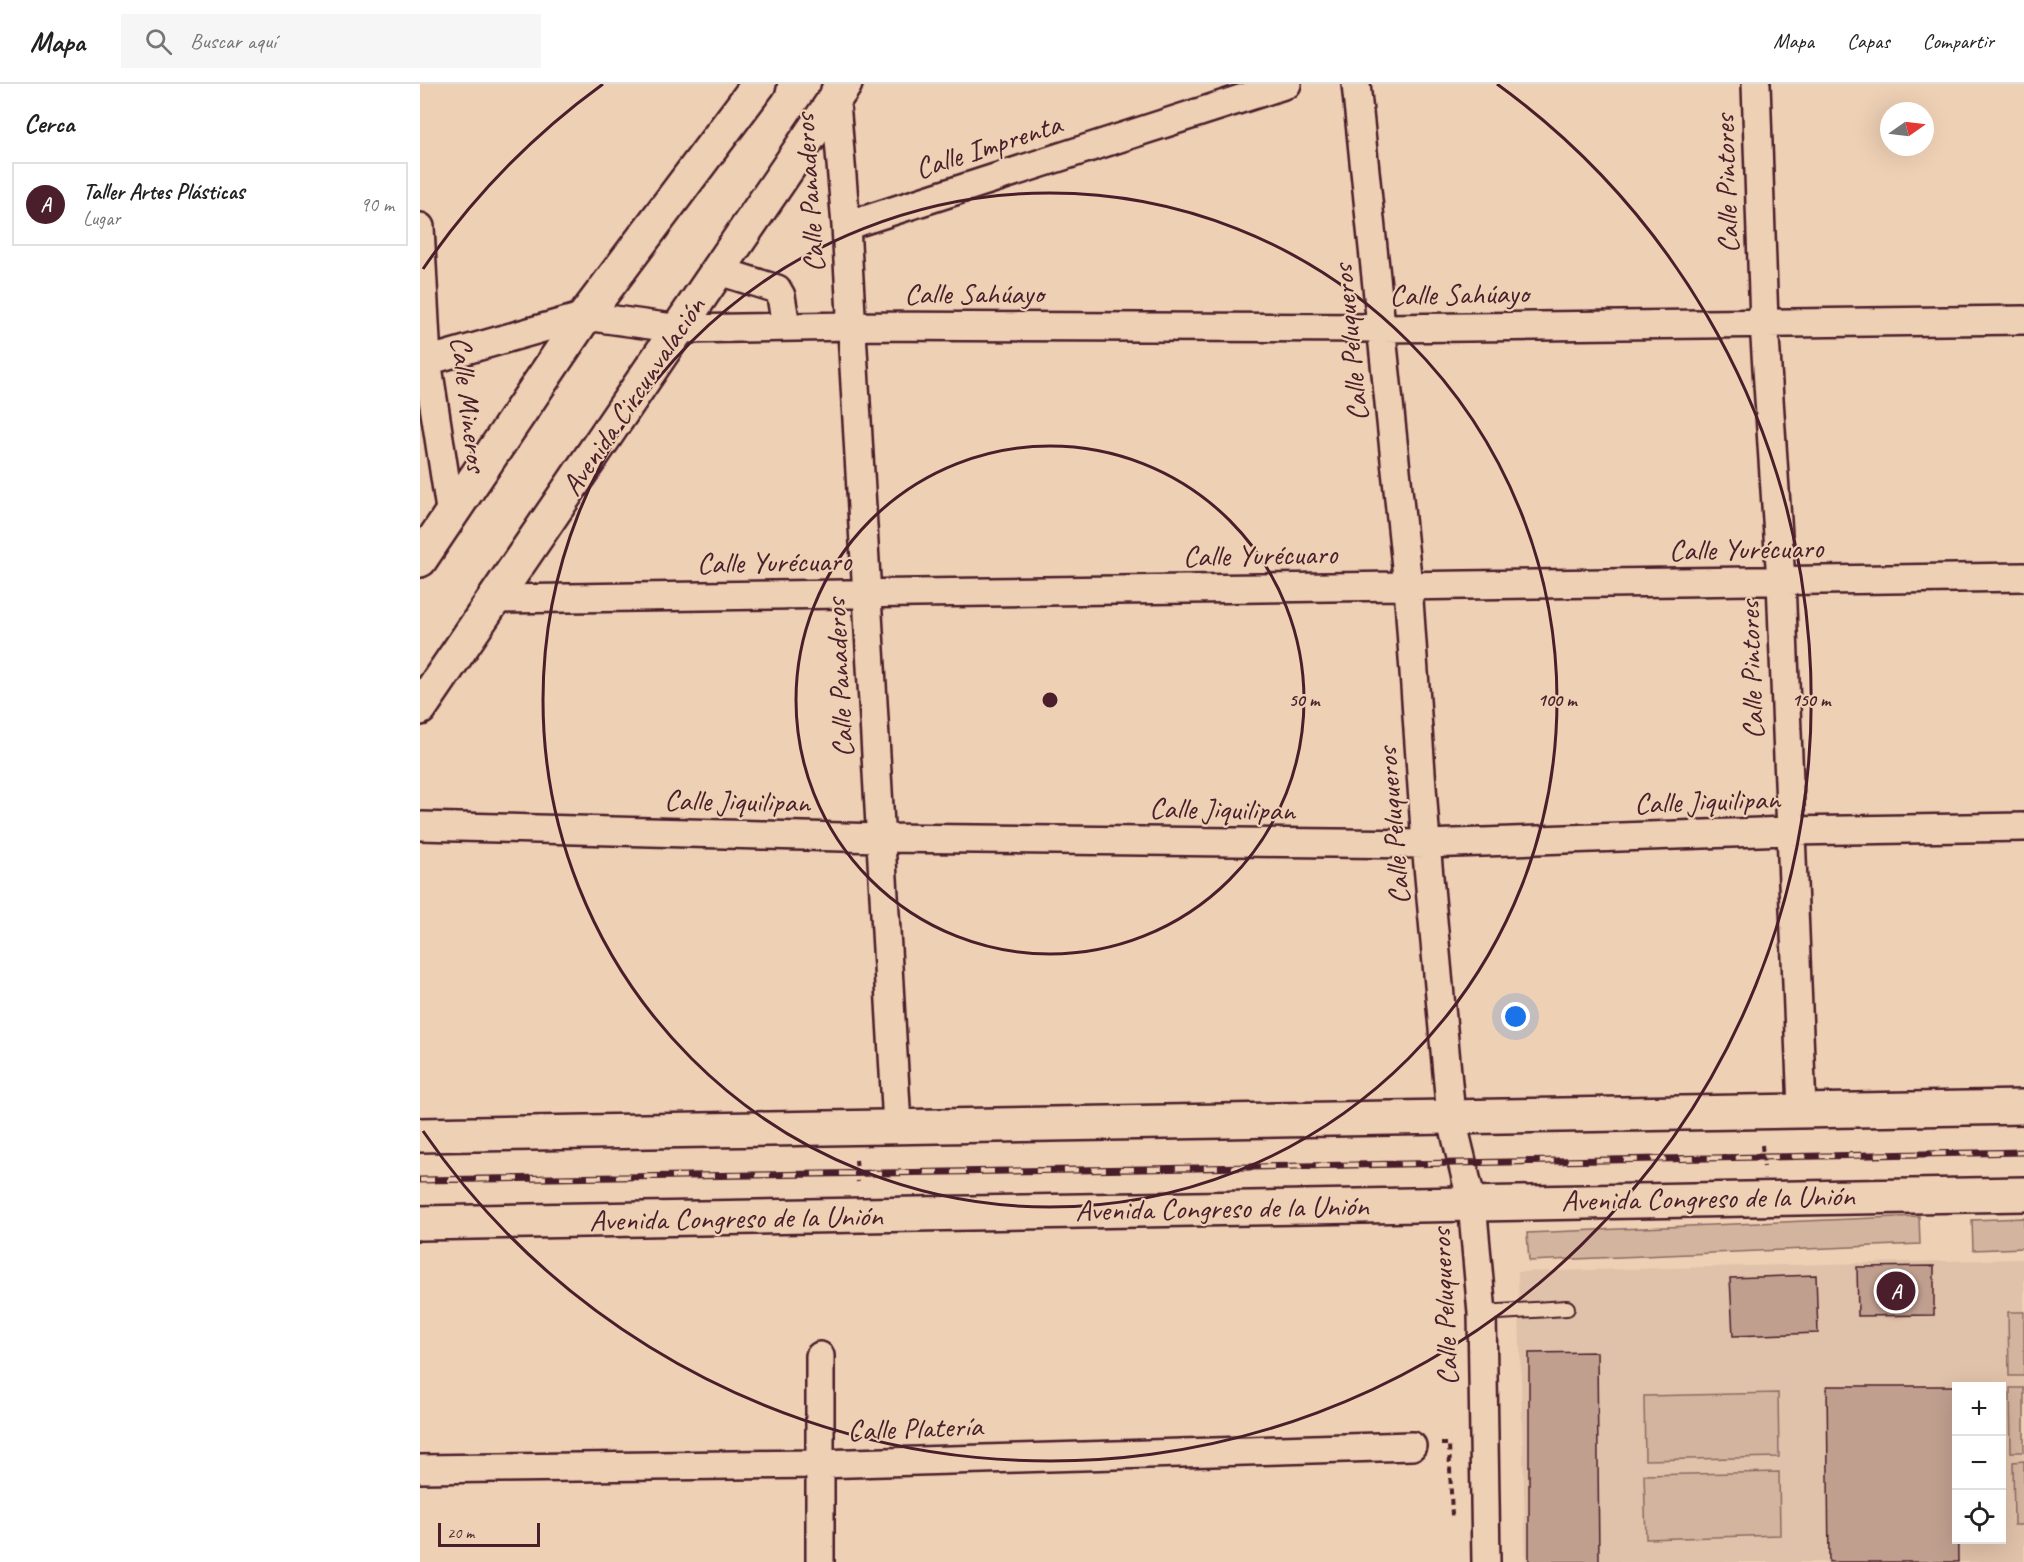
<!DOCTYPE html>
<html lang="es">
<head>
<meta charset="utf-8">
<style>
  body { margin:0; font-family:Caveat,sans-serif; background:#f6f6f6; color:#222 }
  .controls { position:absolute; right:18px; bottom:18px; display:grid; overflow:hidden; border-radius:0px; box-shadow:0 6px 24px #0002 }
  .controls button { width:54px; height:54px; display:grid; place-items:center; padding:0; border:0; border-bottom:2px solid #e0e0e0; background:#fff; color:#222; font:30px sans-serif }
  .compass { position:absolute; left:1460px; top:18px; width:54px; height:54px; border-radius:50%; background:#fff; box-shadow:0 6px 24px #0002; rotate:76deg }
  .scale { position:absolute; left:18px; bottom:15px; width:102px; box-sizing:border-box; padding-left:6px; border:3px solid #4a1f2b; border-top:0; font-size:16px; line-height:21px; white-space:nowrap; color:#4a1f2b; -webkit-text-stroke:4px #eed0b4; paint-order:stroke }
  .you { position:absolute; left:1096px; top:933px; width:21px; height:21px; margin:-15px; border:4px solid #fff; border-radius:50%; background:#1a73e8; box-shadow:0 0 0 9px #1a73e833 }
  .badge { display:grid; place-items:center; width:39px; height:39px; border-radius:50%; background:#4a1f2b; color:#fff; font-size:20px; font-weight:700 }
  .pin { position:absolute; translate:-50% -50%; border:3px solid #fff; box-shadow:0 2px 6px #0006 }
  .list { margin:0; padding:0; list-style:none }
  h2 { display:flex; justify-content:space-between; align-items:center; height:78px; margin:0; padding:0 24px; font-size:26px }
  h2 small { font-size:20px; font-weight:400; color:#767676 }
  .list li { display:grid; grid-template-columns:39px 1fr auto; gap:18px; align-items:center; box-sizing:border-box; height:84px; margin:0 12px 12px; padding:0 12px; border:2px solid #e0e0e0; border-radius:0px }
  .list b { display:block; font-size:22px; white-space:nowrap }
  .list p { margin:0; font-size:20px; white-space:nowrap; color:#767676 }
  .list em { font-size:20px; font-style:normal; color:#767676 }
  .icon { flex:none; width:33px; height:33px; fill:none; stroke:currentColor; stroke-width:2; stroke-linecap:round; stroke-linejoin:round }
  .map { position:relative; flex:none; width:1604px; height:1478px; overflow:hidden }
  header { display:flex; align-items:center; gap:36px; box-sizing:border-box; height:84px; padding:0 30px; background:#fff; border-bottom:2px solid #e0e0e0 }
  header strong { font-size:28px }
  nav { display:flex; gap:33px; margin-inline-start:auto; font-size:21px }
  .search { width:420px; height:54px; background:#f6f6f6; display:flex; align-items:center; gap:15px; box-sizing:border-box; padding:0 21px; border-radius:0px; color:#767676; font-size:22px }
  main { display:flex }
  aside { flex:1; background:#fff }
  .map>svg:first-child { display:block }
  .built { fill:#e0c1a9; fill-rule:evenodd }
  .green { fill:#d3b49e; stroke:#8e6a64; stroke-width:1.5 }
  .building { fill:#c09f8e; stroke:#4a1f2b; stroke-width:1.5 }
  .lines { fill:none; stroke-linecap:round; stroke-linejoin:round }
  .service-casing { stroke:#4a1f2b; stroke-width:18 }
  .minor-casing { stroke:#4a1f2b; stroke-width:32 }
  .secondary-casing { stroke:#4a1f2b; stroke-width:38 }
  .primary-casing { stroke:#4a1f2b; stroke-width:38 }
  .path { stroke:#4a1f2b; stroke-width:4; stroke-dasharray:6 4.5; stroke-linecap:butt }
  .service { stroke:#eed0b4; stroke-width:14 }
  .minor { stroke:#eed0b4; stroke-width:27 }
  .secondary { stroke:#eed0b4; stroke-width:33 }
  .primary { stroke:#eed0b4; stroke-width:33 }
  .rail-casing { stroke:#4a1f2b; stroke-width:7 }
  .rail { stroke:#eed0b4; stroke-width:4.5; stroke-dasharray:14; stroke-linecap:butt }
  .ring { fill:none; stroke:#4a1f2b; stroke-width:3 }
  .labels { text-anchor:middle; dominant-baseline:central; stroke-width:4.5; stroke-linejoin:round; paint-order:stroke }
  .street-label { font-size:30px; fill:#4a1f2b; stroke:#eed0b4 }
  .centre { fill:#4a1f2b; stroke:#eed0b4; stroke-width:3 }
  .ring-label { font-size:18px; text-anchor:middle; font-weight:bold; fill:#4a1f2b; stroke:#eed0b4; stroke-width:4.5; stroke-linejoin:round; paint-order:stroke }
</style>
</head>
<body>
<header>
<strong>Mapa</strong>
<div class="search"><svg class="icon" aria-label="search" viewBox="0 0 24 24"><circle cx="10" cy="10" r="6"/><path d="M15 15l6 6"/></svg>Buscar aquí</div>
<nav><a>Mapa</a><a>Capas</a><a>Compartir</a></nav>
</header>
<main>
<aside>
<h2>Cerca<small></small></h2>
<ul class="list">
<li><span class="badge">A</span><div><b>Taller Artes Plásticas</b><p>Lugar</p></div><em>90 m</em></li>
</ul>
</aside>
<div class="map">
<svg width="1604" height="1478" viewBox="0 0 1604 1478">
  <rect width="100%" height="100%" fill="#eed0b4"/>
  <filter id="ink" filterUnits="userSpaceOnUse"><feTurbulence type="fractalNoise" baseFrequency=".0167" numOctaves="2"/><feDisplacementMap in="SourceGraphic" scale="12" xChannelSelector="R" yChannelSelector="G"/><feConvolveMatrix kernelMatrix="1 2 1 2 8 2 1 2 1" color-interpolation-filters="sRGB"/></filter>
  <g filter="url(#ink)">
    <path class="built" d="M1604 1175V1478H1106L1098 1188ZM1536 1302H1582V1456H1536Z"/>
    <path class="green" d="M1499 1132 1500 1160 1109 1177 1107 1149Z
      M1604 1134V1164L1553 1166 1552 1136Z
      M1588 1228H1604V1292H1589Z
      M1590 1304H1604V1368H1591Z
      M1358 1309 1359 1373 1225 1376 1224 1312Z
      M1604 1377V1441H1594L1593 1378Z
      M1359 1388 1360 1451 1226 1455 1224 1391Z"/>
    <path class="building" d="M1514 1182V1231L1438 1232 1437 1183Z
      M1396 1191 1398 1249 1313 1252 1310 1194Z
      M1177 1268 1179 1478H1109V1269Z
      M1407 1302H1536L1538 1478H1409Z"/>
    <g class="lines">
      <defs>
        <path id="service" d="M1062 1229 1147 1224"/>
        <path id="minor" d="M936 0 988 502 1006 760 1031 1032 1052 1119 1062 1229 1066 1478
          M1336 0 1344 239 1361 497 1382 1025
          M415 6 426 142 477 1041
          M426 142 867 0
          M0 143 7 276 31 432
          M296 186 357 205 361 212 366 242
          M0 279 165 232 260 245 431 242 963 244 1604 236
          M76 515 1604 493
          M0 742 461 754 1006 760 1370 747 1604 743
          M0 1385 399 1380 992 1362
          M400 1478V1272"/>
        <path id="secondary" d="M0 476 165 232 339 0
          M0 624 425 0"/>
        <path id="primary" d="M0 1051 1604 1023
          M0 1139 1604 1110"/>
      </defs>
      <use href="#service" class="service-casing"/>
      <use href="#minor" class="minor-casing"/>
      <use href="#secondary" class="secondary-casing"/>
      <use href="#primary" class="primary-casing"/>
      <path class="path" d="M1342 1061 1344 1083
        M436 1076 438 1098
        M1021 1360H1029L1032 1432"/>
      <use href="#service" class="service"/>
      <use href="#minor" class="minor"/>
      <use href="#secondary" class="secondary"/>
      <use href="#primary" class="primary"/>
      <defs>
        <path id="rail" d="M0 1096 723 1085 1604 1068"/>
      </defs>
      <use href="#rail" class="rail-casing"/>
      <use href="#rail" class="rail"/>
    </g>
  </g>
  <g class="ring">
    <circle cx="630" cy="616" r="254"/>
    <circle cx="630" cy="616" r="507"/>
    <path d="M3 185A761 761 0 0 1 183 0M1077 0A761 761 0 1 1 3 1047"/>
  </g>
  <g class="labels">
    <g class="street-label">
      <text transform="translate(568 62) rotate(-18)">Calle Imprenta</text>
      <text transform="translate(1306 100) rotate(-92)">Calle Pintores</text>
      <text transform="translate(389 109) rotate(-94)">Calle Panaderos</text>
      <text x="554" y="209">Calle Sahúayo</text>
      <text transform="translate(1039 210) rotate(-1)">Calle Sahúayo</text>
      <text transform="translate(930 259) rotate(-96)">Calle Peluqueros</text>
      <text transform="translate(213 312) rotate(-56)">Avenida Circunvalación</text>
      <text transform="translate(49 320) rotate(83)">Calle Mineros</text>
      <text transform="translate(1326 465) rotate(-1)">Calle Yurécuaro</text>
      <text transform="translate(840 471) rotate(-1)">Calle Yurécuaro</text>
      <text transform="translate(354 478) rotate(-1)">Calle Yurécuaro</text>
      <text transform="translate(1331 586) rotate(-92)">Calle Pintores</text>
      <text transform="translate(419 594) rotate(-93)">Calle Panaderos</text>
      <text transform="translate(317 717) rotate(1)">Calle Jiquilipan</text>
      <text transform="translate(1287 717) rotate(-2)">Calle Jiquilipan</text>
      <text transform="translate(802 725) rotate(1)">Calle Jiquilipan</text>
      <text transform="translate(973 742) rotate(-95)">Calle Peluqueros</text>
      <text transform="translate(1288 1114) rotate(-1)">Avenida Congreso de la Unión</text>
      <text transform="translate(802 1124) rotate(-1)">Avenida Congreso de la Unión</text>
      <text transform="translate(316 1134) rotate(-1)">Avenida Congreso de la Unión</text>
      <text transform="translate(1024 1223) rotate(-93)">Calle Peluqueros</text>
      <text transform="translate(495 1344) rotate(-2)">Calle Platería</text>
    </g>
  </g>
  <circle cx="630" cy="616" r="9" class="centre"/>
  <g class="ring-label">
    <text x="884" y="622">50 m</text>
    <text x="1137" y="622">100 m</text>
    <text x="1391" y="622">150 m</text>
  </g>
</svg>
<div class="controls">
<button>+</button>
<button>−</button>
<button><svg class="icon" aria-label="locate" viewBox="0 0 24 24"><circle cx="12" cy="12" r="6"/><path d="M12 2v4M12 18v4M2 12h4M18 12h4"/></svg></button>
</div>
<svg class="compass" viewBox="-18 -18 36 36"><path d="M0-13l5 13h-10z" fill="#e53935"/><path d="M0 13l5-13h-10z" fill="#767676"/></svg>
<div class="scale">20 m</div>
<div class="you"></div>
<div class="pin badge" style="left:1476px;top:1207px">A</div>
</div>
</main>
</body>
</html>
